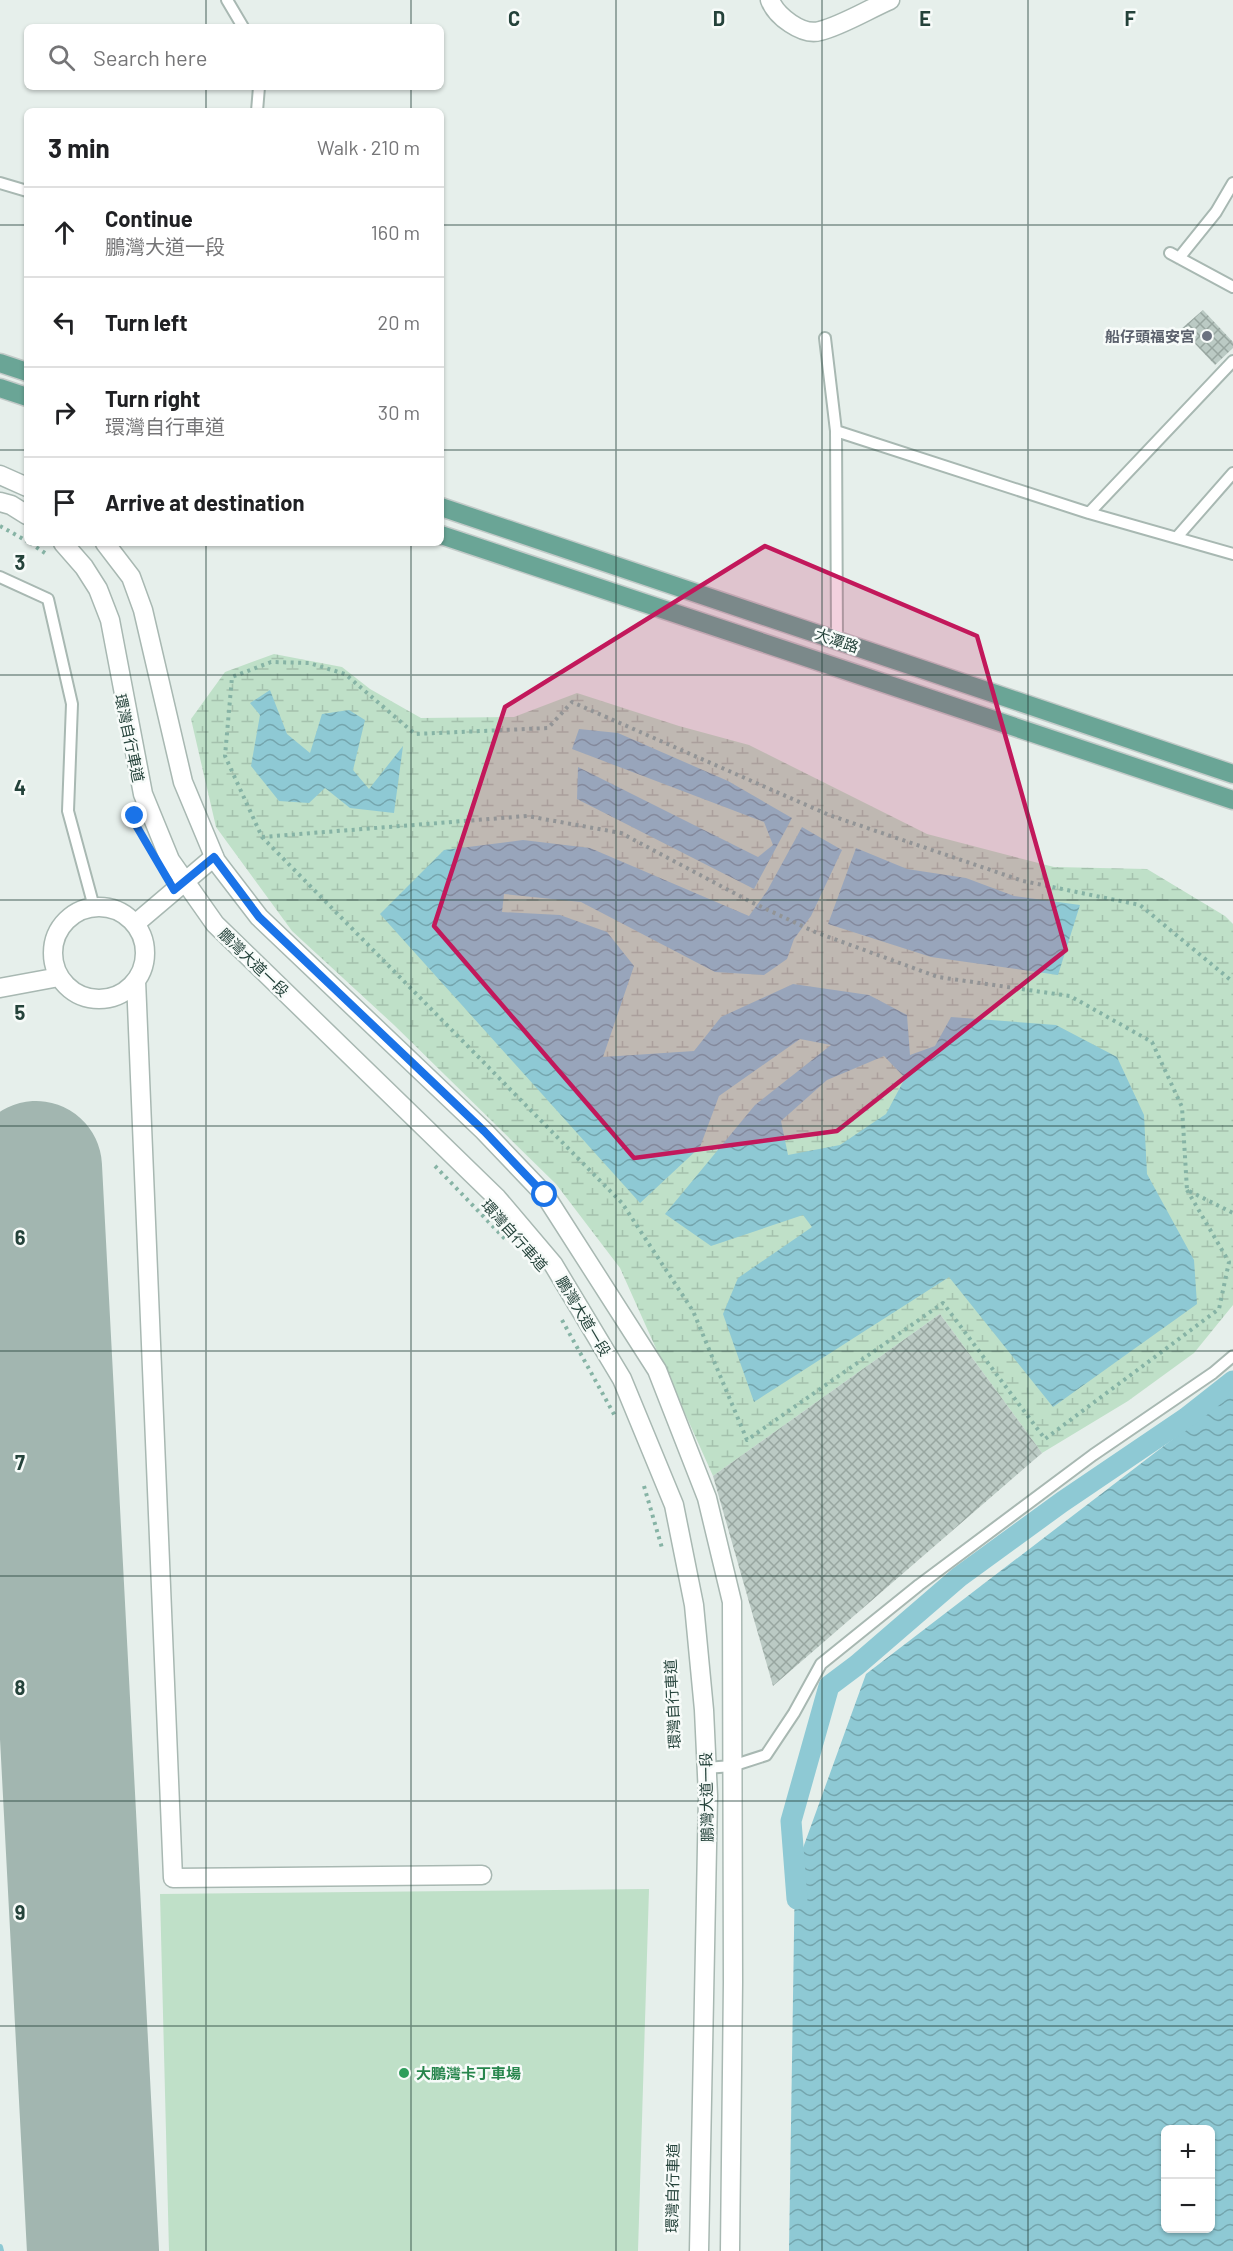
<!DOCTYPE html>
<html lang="en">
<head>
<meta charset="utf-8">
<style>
  body { margin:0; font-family:Barlow,"Noto Sans TC",sans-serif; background:#f2f2f2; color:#202124 }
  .controls { position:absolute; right:18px; bottom:18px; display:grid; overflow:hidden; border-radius:9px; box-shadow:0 2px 4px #0004 }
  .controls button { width:54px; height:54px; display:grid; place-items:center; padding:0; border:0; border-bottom:2px solid #e0e0e0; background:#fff; color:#202124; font:30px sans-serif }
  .stop { position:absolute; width:18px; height:18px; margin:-14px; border:4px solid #1a73e8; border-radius:50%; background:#fff }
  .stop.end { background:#1a73e8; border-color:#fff; box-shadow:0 2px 6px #0008 }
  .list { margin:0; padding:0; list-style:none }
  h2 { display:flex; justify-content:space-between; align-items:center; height:78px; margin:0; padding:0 24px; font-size:26px }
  h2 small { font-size:20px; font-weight:400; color:#757577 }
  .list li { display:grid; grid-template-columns:39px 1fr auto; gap:18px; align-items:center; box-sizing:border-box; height:90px; padding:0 24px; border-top:2px solid #e0e0e0 }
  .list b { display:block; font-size:22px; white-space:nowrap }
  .list p { margin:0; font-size:20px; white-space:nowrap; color:#757577 }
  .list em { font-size:20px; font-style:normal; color:#757577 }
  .icon { flex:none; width:33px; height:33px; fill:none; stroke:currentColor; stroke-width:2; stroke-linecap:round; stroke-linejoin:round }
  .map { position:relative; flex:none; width:1233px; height:2251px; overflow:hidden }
  .search { position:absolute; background:#fff; box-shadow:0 2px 4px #0004; left:24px; top:24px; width:420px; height:66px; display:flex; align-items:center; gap:15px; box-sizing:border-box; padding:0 21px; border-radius:9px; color:#757577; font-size:22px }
  .panel { position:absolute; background:#fff; box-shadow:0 2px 4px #0004; left:24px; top:108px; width:420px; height:438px; border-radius:9px }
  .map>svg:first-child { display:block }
  .grass { fill:#bfe0c8 }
  .wetland { fill:url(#wetland-marsh) }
  .water { fill:url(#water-waves); fill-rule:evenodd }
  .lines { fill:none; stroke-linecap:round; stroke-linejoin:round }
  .stream { stroke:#8ec9d4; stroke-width:6 }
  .canal { stroke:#8ec9d4; stroke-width:21 }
  .runway { stroke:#a2b6b0; stroke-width:132 }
  .building { fill:url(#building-cross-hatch) }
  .service-casing { stroke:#a8b8b2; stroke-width:14 }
  .minor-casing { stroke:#a8b8b2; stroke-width:21 }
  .tertiary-casing { stroke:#a8b8b2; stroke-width:21 }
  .primary-casing { stroke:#c2cac8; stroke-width:21 }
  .path { stroke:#86b3a5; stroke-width:4; stroke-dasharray:3 4.5; stroke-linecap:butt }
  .service { stroke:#fff; stroke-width:10 }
  .minor { stroke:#fff; stroke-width:18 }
  .tertiary { stroke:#fff; stroke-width:18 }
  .primary { stroke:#6aa596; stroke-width:18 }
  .route { stroke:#1a73e8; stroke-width:8 }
  .marked { fill:#c2185b; fill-opacity:0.2; stroke:#c2185b; stroke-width:4.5; stroke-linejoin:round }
  .grid { fill:none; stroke:#24423a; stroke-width:1.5; stroke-opacity:0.55 }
  .worship-dot { fill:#6b7280; stroke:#f7fbf9; stroke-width:2 }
  .leisure-dot { fill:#2e9e5b; stroke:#f7fbf9; stroke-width:2 }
  .labels { text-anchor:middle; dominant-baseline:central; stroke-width:5; stroke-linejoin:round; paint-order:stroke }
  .worship-label { font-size:15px; font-weight:bold; fill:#5b616d; stroke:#f7fbf9; text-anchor:end }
  .street-label { font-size:15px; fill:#24423a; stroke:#f7fbf9 }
  .leisure-label { font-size:15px; font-weight:bold; fill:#27864d; stroke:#f7fbf9; text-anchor:start }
  .grid-label { font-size:20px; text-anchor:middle; font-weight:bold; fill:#24423a; stroke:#f7fbf9; stroke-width:5; stroke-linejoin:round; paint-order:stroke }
</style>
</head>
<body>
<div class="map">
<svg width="1233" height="2251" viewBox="0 0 1233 2251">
  <defs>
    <pattern id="wetland-marsh" width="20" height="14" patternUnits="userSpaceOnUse" patternTransform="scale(1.5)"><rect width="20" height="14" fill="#bfe0c8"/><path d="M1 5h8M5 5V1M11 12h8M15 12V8" fill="none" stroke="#a4c1ad"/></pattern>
    <pattern id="water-waves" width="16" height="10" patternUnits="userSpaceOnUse" patternTransform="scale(1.5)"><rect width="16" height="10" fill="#8ec9d4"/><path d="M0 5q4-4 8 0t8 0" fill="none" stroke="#74a5ad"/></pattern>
    <pattern id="building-cross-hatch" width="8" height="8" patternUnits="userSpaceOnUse" patternTransform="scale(1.5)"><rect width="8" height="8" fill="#bbcac4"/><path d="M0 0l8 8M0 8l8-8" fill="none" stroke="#98a6a0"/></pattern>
  </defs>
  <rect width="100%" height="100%" fill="#e6efeb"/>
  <path class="grass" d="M649 1889 638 2251H169L160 1894Z"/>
  <path class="wetland" d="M274 654 342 667 370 689 421 718 514 717 577 693 679 726 749 745 927 834 1054 867 1147 869 1225 916 1233 924V1305L1194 1353 1128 1401 1042 1453 940 1314 713 1476 620 1268 556 1184 394 1025 292 931 216 827 191 719 225 672Z"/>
  <path class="water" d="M270 690 287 734 310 753 322 714 349 710 365 720 353 770 369 789 403 746 394 813 350 808 325 788 309 803 279 801 251 766 260 715 250 703Z
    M579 729 618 733 728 781 792 818 754 889 577 799 578 767 758 857 773 845 764 822 572 749Z
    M802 827 842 850 811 916 794 939 787 959 764 975 715 972 581 902 504 894 502 912 560 915 607 932 634 966 603 1057 694 1051 721 1017 793 984 869 995 907 1015 910 1055 935 1046 951 1017 1056 1025 1117 1057 1144 1115 1147 1174 1194 1260 1197 1304 1053 1407 949 1277 754 1402 723 1314 738 1278 812 1227 803 1215 711 1246 665 1214 755 1105 831 1045 800 1039 719 1096 700 1147 640 1203 380 914 444 850 523 840 590 848 749 916 767 891ZM884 1056 905 1078 886 1114 840 1145 788 1155 781 1121 827 1080Z
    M856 848 907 869 966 878 1014 896 1080 905 1058 975 931 957 828 924Z
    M1233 1393V2251H789L795 1870 866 1674ZM1166 2130H1210V2228H1166Z"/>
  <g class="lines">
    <path class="stream" d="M0 2247 1 2251"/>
    <path class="canal" d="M797 1899 791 1821 829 1686 857 1665 959 1577 1062 1502 1186 1418 1233 1381"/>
    <path class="runway" d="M36 1167 93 2251"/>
  </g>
  <path class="building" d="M1203 310 1233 342V348L1215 365 1181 329Z
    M940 1314 1042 1453 773 1686 713 1476Z"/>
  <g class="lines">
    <defs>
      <path id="service" d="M227 0 243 27
        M257 111 259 87
        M0 183 27 191
        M1170 253 1233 287
        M1179 258 1216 212 1233 183
        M825 338 836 431 837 640
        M836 431 1089 513 1233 554
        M1089 513 1233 361
        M1177 537 1233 473
        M0 577 48 599 72 704 68 811 94 907
        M706 1768 732 1766 766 1755 794 1713 821 1664 919 1585 1093 1455 1213 1373 1233 1356"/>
      <path id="minor" d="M770 0C776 16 802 36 820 31 841 26 869 9 890 0
        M53 953a46 46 0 1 1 92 0a46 46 0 1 1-92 0Z
        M135 924 214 857
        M136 980 173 1878 482 1875
        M0 988 59 977"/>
      <path id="tertiary" d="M0 475 27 487
        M0 502 11 505 27 515
        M63 543 84 567 98 589 110 620 143 794 170 860 215 924 497 1198 553 1264 622 1379 674 1505 694 1605 704 1710 708 1796 699 2251
        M105 543 131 577 143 610 183 782 216 861 259 917 484 1131 545 1195 657 1370 707 1498 732 1602 733 1982 730 2251"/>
      <path id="primary" d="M0 363 27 372
        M0 388 27 397
        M441 507 1233 774
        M441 535 1233 800"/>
    </defs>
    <use href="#service" class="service-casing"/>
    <use href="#minor" class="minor-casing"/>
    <use href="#tertiary" class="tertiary-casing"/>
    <use href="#primary" class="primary-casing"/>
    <path class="path" d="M0 526 27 541
      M30 543 48 555
      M262 837 527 816 621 833 749 901 815 932 938 977 1070 996 1152 1042 1182 1107 1187 1190 1233 1213
      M435 1166 507 1241
      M1187 1190 1229 1262 1219 1309 1045 1439 943 1303 747 1440 693 1311 622 1203 262 837 225 756 232 677 271 662 309 663 345 674 415 734 548 728 572 702 829 815 1023 881 1140 905 1233 982
      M562 1320 615 1416
      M644 1486 662 1548"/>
    <use href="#service" class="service"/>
    <use href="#minor" class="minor"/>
    <use href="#tertiary" class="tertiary"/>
    <use href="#primary" class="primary"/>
  </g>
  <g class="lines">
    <path class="route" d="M135 816 137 827 174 890 214 857 259 917 484 1131 545 1195"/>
  </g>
  <path class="marked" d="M765 546 977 636 1066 950 837 1131 634 1158 434 926 505 707Z"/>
  <path class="grid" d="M206 0V27M411 0V27M616 0V2251M822 0V2251M1028 0V2251M206 87V111M411 87V111M0 225H27M441 225H1233M0 450H27M441 450H1233M206 543V2251M411 543V2251M0 675H1233M0 900H1233M0 1126H1233M0 1351H1233M0 1576H1233M0 1801H1233M0 2026H1233"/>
  <circle class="worship-dot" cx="1207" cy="336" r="6"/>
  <circle class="leisure-dot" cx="404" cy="2073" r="6"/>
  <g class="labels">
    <g class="worship-label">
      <text x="1195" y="336">船仔頭福安宮</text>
    </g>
    <g class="street-label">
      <text transform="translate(837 640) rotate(19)">大潭路</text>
      <text transform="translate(130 738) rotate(78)">環灣自行車道</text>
      <text transform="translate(254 962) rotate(44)">鵬灣大道一段</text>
      <text transform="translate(515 1235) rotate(48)">環灣自行車道</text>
      <text transform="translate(584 1316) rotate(59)">鵬灣大道一段</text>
      <text transform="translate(672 1704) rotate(-93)">環灣自行車道</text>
      <text transform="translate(706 1797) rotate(-91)">鵬灣大道一段</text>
      <text transform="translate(672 2188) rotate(-89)">環灣自行車道</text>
    </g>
    <g class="leisure-label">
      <text x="416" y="2073">大鵬灣卡丁車場</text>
    </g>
  </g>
  <g class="grid-label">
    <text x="514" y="26">C</text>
    <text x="719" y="26">D</text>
    <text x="925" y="26">E</text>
    <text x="1130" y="26">F</text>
    <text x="20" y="570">3</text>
    <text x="20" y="795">4</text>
    <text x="20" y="1020">5</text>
    <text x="20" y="1245">6</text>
    <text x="20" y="1470">7</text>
    <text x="20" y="1695">8</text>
    <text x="20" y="1920">9</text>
  </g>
</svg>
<div class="controls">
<button>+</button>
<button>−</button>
</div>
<div class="stop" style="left:545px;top:1195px"></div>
<div class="stop end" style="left:135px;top:816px"></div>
<div class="search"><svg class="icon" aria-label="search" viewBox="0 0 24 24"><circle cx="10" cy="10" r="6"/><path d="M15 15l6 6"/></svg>Search here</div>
<section class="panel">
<h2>3 min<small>Walk · 210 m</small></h2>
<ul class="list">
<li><svg class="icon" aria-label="ahead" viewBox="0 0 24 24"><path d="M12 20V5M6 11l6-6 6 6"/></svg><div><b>Continue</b><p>鵬灣大道一段</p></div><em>160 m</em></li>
<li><svg class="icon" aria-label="left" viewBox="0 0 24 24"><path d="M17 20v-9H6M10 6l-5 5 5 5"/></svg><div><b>Turn left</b></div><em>20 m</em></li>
<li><svg class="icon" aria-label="right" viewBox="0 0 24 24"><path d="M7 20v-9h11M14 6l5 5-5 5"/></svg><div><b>Turn right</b><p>環灣自行車道</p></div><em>30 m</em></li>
<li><svg class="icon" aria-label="arrive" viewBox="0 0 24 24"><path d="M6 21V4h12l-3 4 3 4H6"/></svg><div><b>Arrive at destination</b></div></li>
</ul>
</section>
</div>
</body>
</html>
